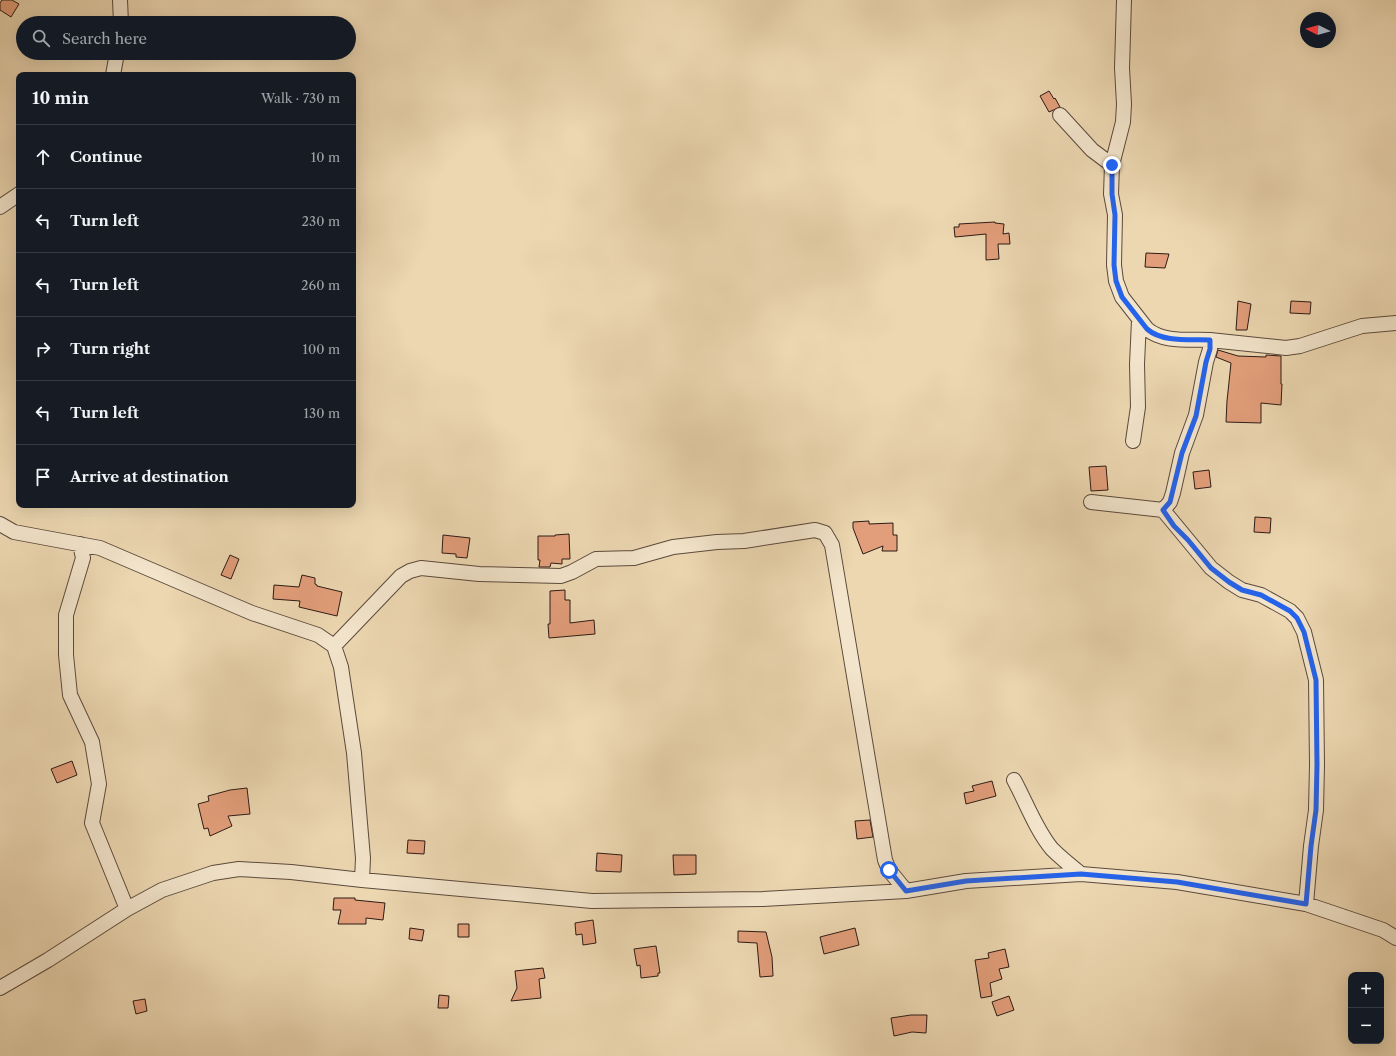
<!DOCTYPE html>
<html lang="en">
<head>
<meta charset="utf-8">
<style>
  body { margin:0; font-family:"Libre Caslon Text",serif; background:#20242c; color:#f1f3f6 }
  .controls { position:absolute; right:12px; bottom:12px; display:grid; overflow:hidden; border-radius:8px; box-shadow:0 4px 16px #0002 }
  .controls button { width:36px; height:36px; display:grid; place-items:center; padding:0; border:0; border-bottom:1px solid #363941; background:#171b24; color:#f1f3f6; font:20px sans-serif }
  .compass { position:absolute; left:1300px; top:12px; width:36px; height:36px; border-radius:50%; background:#171b24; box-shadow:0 4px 16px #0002; rotate:275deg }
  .stop { position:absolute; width:12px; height:12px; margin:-9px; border:3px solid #2563eb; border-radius:50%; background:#fff }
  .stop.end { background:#2563eb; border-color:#fff; box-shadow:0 1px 4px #0008 }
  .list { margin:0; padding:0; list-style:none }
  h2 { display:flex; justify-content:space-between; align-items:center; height:52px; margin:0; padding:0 16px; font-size:17px }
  h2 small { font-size:13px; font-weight:400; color:#9ea1a6 }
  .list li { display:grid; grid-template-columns:26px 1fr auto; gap:12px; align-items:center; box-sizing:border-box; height:64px; padding:0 16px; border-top:1px solid #363941 }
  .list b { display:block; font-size:15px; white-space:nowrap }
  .list em { font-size:13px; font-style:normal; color:#9ea1a6 }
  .icon { flex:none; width:22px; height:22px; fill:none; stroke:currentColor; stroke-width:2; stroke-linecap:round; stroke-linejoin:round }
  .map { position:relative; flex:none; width:1396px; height:1056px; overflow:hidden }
  .search { position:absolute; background:#171b24; box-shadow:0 4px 16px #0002; left:16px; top:16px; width:340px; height:44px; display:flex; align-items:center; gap:10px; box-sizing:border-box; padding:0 14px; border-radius:22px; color:#9ea1a6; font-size:15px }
  .panel { position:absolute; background:#171b24; box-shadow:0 4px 16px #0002; left:16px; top:72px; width:340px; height:436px; border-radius:8px }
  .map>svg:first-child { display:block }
  .building { fill:#e29e7a; stroke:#2c1b15 }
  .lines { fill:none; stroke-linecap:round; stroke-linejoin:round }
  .minor-casing { stroke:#5c4a3c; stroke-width:16 }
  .minor { stroke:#f3e5cc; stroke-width:14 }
  .route { stroke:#2563eb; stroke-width:5 }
</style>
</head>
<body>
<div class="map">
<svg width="1396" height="1056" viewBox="0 0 1396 1056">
  <rect width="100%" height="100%" fill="#ecd7b1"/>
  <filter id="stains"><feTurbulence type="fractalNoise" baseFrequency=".005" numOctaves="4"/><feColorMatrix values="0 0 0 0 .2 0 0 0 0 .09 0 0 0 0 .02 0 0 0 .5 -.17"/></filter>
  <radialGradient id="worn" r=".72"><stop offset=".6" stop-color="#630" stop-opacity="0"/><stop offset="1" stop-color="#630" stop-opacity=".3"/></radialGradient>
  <path class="building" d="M2 0H12L19 4 11 17 0 10V3Z
    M1049 91 1054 99 1055 98 1060 107 1049 112 1040 96Z
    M995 222V223L1004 224 1003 234 1009 233 1010 244H998L999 259 986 260V234L955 237 954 227H959V224Z
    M1146 253 1169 254 1165 268 1145 267Z
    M1238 301 1251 304 1247 330H1236Z
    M1291 301 1311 302 1310 314 1290 313Z
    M1218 350 1238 356 1266 357V355L1281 356V384H1282L1281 405 1261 403V423L1226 422 1227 401 1231 363 1216 357Z
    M1106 466 1108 490 1091 491 1089 467Z
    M1209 470 1211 487 1195 489 1193 472Z
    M1255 517 1271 518 1270 533 1254 532Z
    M869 521V524L893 523V535H897V551H882L883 546 863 554 853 528V522Z
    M569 534 570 559H562V564L551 563 550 567H539L540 560H538V536H555V535Z
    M443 535 470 538 467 558 456 557V554L442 553Z
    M230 555 239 559 231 579 221 575Z
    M302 575 315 578V584L317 585V586L342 592 337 616 299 607 300 601 273 599 274 585 299 587Z
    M565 590V600H570V623L594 620 595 634 549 638 548 624H550V591Z
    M72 761 77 775 57 783 51 769Z
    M992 781 996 796 966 804 964 793 974 791 972 786Z
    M247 788 250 814 228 816 232 826 210 836 208 828 204 829 198 804 209 801 208 796 230 790Z
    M870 820 873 837 857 839 855 821Z
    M408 840 425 841 424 854 407 853Z
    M597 853 622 855 621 872 596 871Z
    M673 855H696V874L674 875Z
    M334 898H355V900L385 903 383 920 366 918V924H338L341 910H333Z
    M593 920 596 943 583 945 582 934 576 935 575 923Z
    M458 924H469V937H458Z
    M410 928 424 930 422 941 409 939Z
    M855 928 859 945 824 954 820 937Z
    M738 931 766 932 772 957 773 976 760 977 757 943 738 942Z
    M656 946 660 973H658V976L641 978 640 965 637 966 634 949Z
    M1005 949 1009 967 999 969 1002 979 990 983 992 996 981 998 975 960 989 958 988 953Z
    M543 968 545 978 539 979 541 998 511 1001 517 988 515 971Z
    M439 995 449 996 448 1008H438Z
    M1009 996 1014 1010 997 1016 992 1002Z
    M145 999 147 1011 136 1014 133 1001Z
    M911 1015H927L926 1033 912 1032 894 1036 891 1018Z"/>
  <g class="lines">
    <defs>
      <path id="minor" d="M120 0 121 23
        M113 75 117 53
        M1060 115 1092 150 1112 165 1111 194 1115 215 1114 265 1116 281 1122 297 1147 329C1163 343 1191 339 1210 340
        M1112 165 1123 122 1124 104 1122 68 1124 0
        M0 207 19 194
        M1133 441 1138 407 1137 364 1139 320
        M1091 502 1163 510
        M0 524 14 532 100 548 252 613 318 635 334 646 341 667 354 753 363 858 362 880
        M80 544 83 558 66 615V655L70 695 92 742 99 784 92 823 127 909
        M334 646 401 576 410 571 421 568 479 574 561 576 572 572 596 559 634 558 673 547 717 542 744 541 815 530 825 533 832 545 885 860 889 870 906 891
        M1014 780C1026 802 1036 830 1052 849 1061 858 1071 866 1081 874
        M1306 904 1311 846 1316 810 1317 765 1316 680 1304 632 1297 618 1290 611 1261 595 1242 590 1229 582 1211 568 1163 510 1170 502 1173 493 1182 453 1196 415 1206 362 1210 349V340L1286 348 1300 346 1362 326 1396 323
        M0 988 48 960 127 909 162 890 213 873 239 869 291 872 362 880 592 901 763 899 906 891 966 881 1081 874 1177 882 1306 904 1383 930 1396 938"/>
    </defs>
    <use href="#minor" class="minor-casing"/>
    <use href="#minor" class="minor"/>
  </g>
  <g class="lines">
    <path class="route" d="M889 870 906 891 966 881 1081 874 1177 882 1306 904 1311 846 1316 810 1317 765 1316 680 1304 632 1297 618 1290 611 1261 595 1242 590 1229 582 1211 568 1188 540 1174 526 1163 510 1170 502 1182 453 1196 416 1206 362 1210 349V340C1191 339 1163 343 1147 329L1122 297 1116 281 1114 265 1115 215 1112 194V165"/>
  </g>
  <rect width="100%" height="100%" filter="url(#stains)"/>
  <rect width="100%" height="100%" fill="url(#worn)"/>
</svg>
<div class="controls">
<button>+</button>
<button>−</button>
</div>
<svg class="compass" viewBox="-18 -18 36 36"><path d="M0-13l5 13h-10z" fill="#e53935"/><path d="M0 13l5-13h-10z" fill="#9ea1a6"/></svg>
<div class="stop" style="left:889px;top:870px"></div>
<div class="stop end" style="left:1112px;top:165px"></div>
<div class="search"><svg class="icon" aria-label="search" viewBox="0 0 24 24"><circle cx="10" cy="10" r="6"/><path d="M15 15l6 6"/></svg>Search here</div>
<section class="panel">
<h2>10 min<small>Walk · 730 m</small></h2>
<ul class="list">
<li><svg class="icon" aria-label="ahead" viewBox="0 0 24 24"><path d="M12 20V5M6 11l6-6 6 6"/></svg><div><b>Continue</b></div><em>10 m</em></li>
<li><svg class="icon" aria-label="left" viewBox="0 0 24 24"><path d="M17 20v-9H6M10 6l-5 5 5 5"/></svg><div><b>Turn left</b></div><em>230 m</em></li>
<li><svg class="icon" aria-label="left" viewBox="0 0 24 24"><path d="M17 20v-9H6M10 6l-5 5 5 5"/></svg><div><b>Turn left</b></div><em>260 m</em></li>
<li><svg class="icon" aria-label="right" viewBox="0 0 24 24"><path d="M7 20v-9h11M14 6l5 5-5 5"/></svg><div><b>Turn right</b></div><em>100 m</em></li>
<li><svg class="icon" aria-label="left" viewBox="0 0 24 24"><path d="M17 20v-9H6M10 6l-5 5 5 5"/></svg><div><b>Turn left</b></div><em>130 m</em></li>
<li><svg class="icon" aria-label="arrive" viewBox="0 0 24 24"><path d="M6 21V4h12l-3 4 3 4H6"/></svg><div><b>Arrive at destination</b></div></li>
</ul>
</section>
</div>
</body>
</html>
